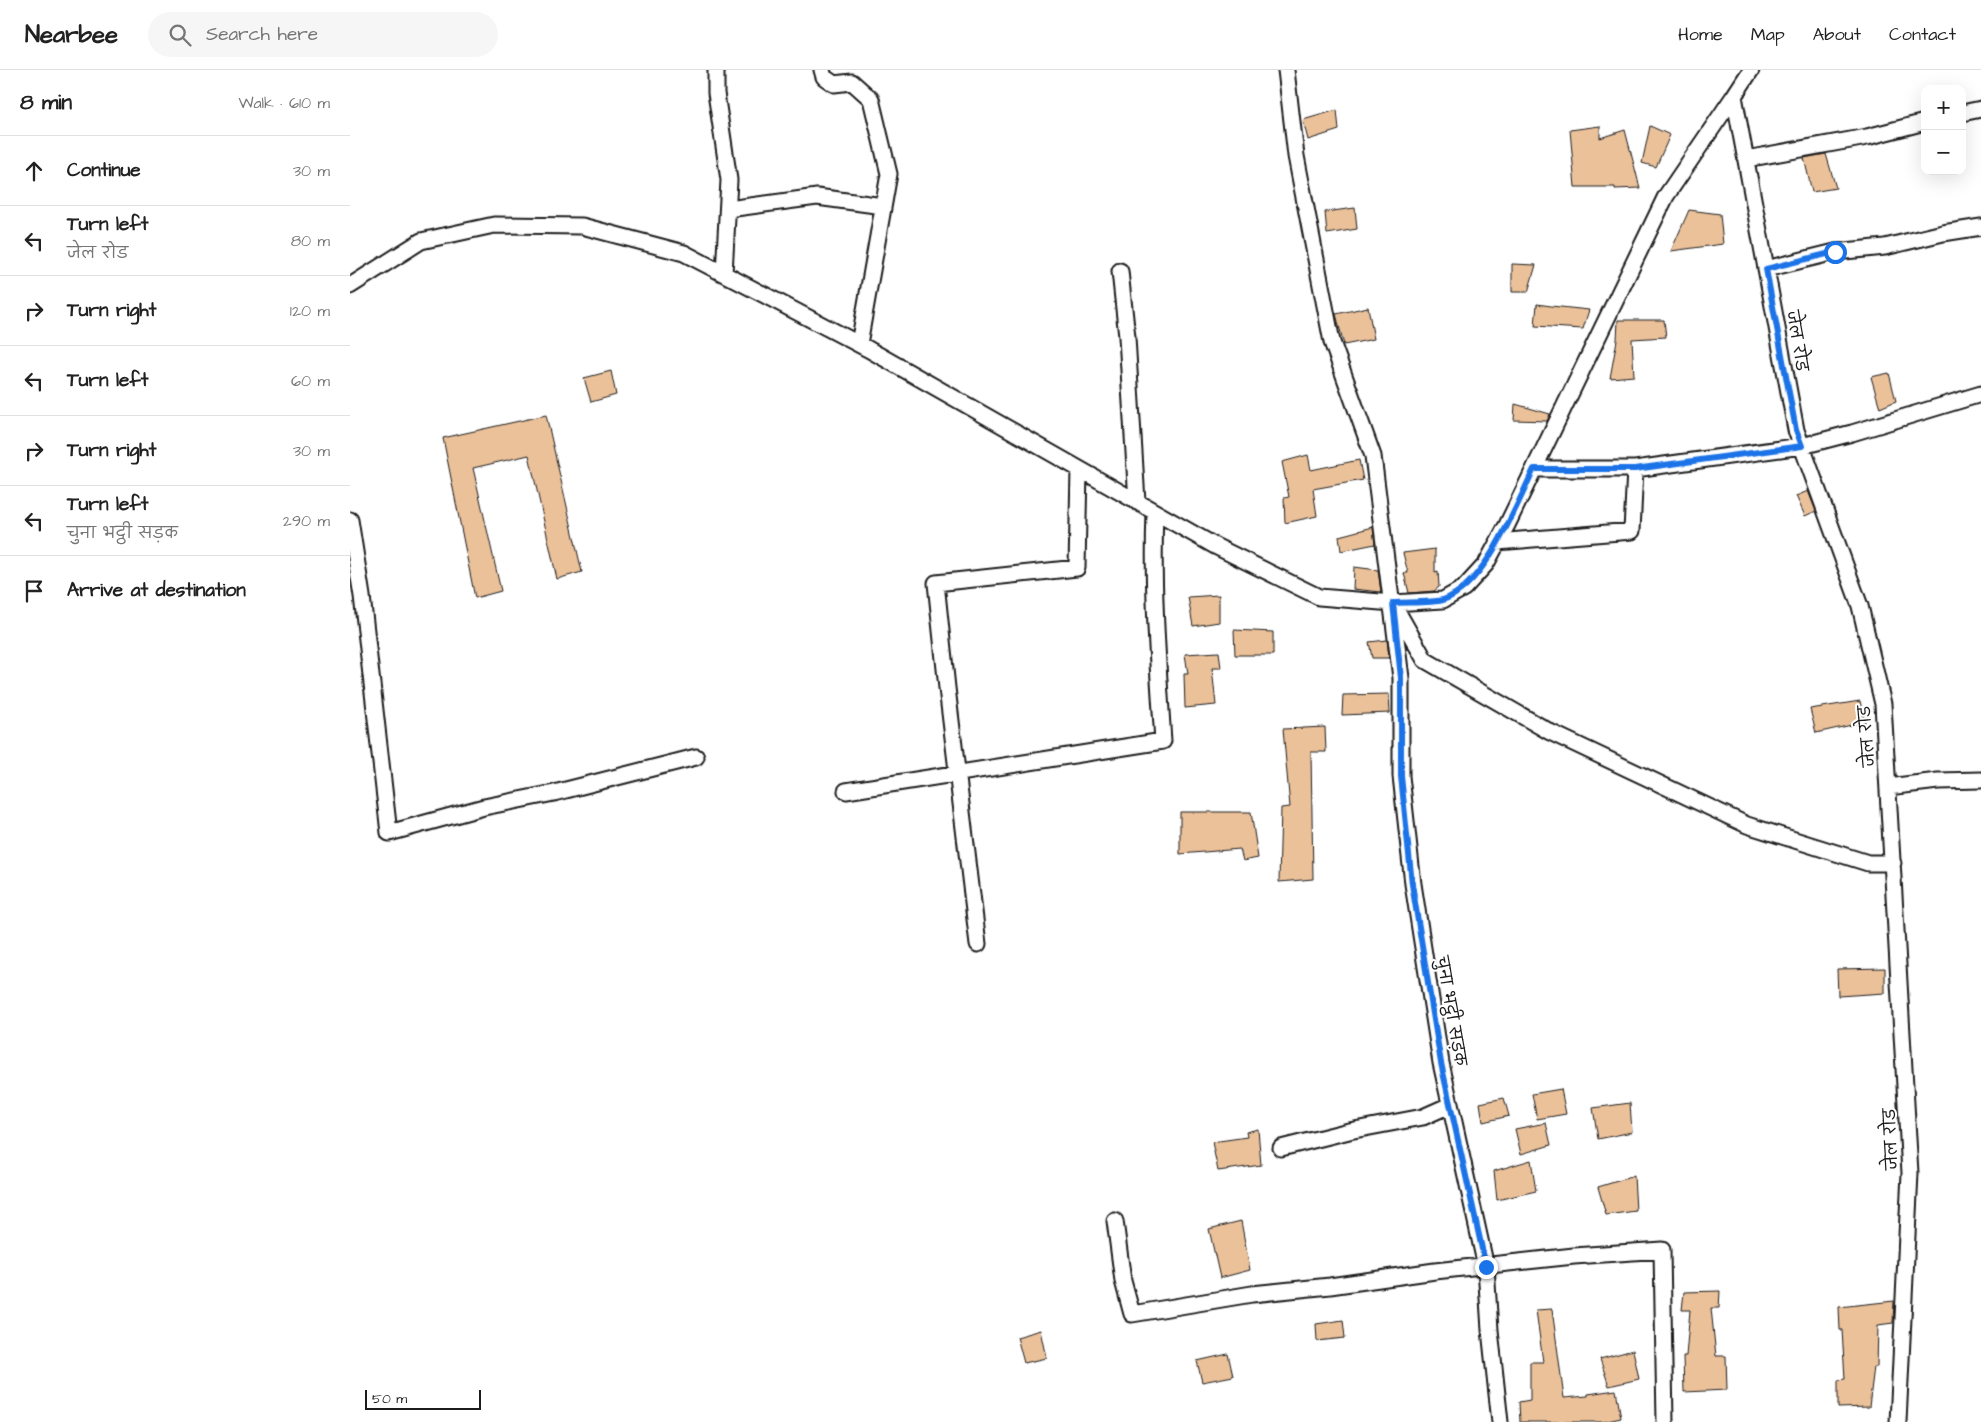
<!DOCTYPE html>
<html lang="en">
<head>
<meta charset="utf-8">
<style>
  body { margin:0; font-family:"Architects Daughter","Playpen Sans Deva",sans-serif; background:#f6f6f6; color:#222 }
  .controls { position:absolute; right:15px; top:15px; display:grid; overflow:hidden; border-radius:10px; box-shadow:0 5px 20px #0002 }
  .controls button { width:45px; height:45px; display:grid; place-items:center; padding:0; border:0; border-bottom:1px solid #e0e0e0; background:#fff; color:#222; font:25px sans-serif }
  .scale { position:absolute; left:15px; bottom:12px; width:116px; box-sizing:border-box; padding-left:5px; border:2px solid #1c1c1c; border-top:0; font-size:14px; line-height:18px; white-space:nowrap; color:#1c1c1c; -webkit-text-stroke:4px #fff; paint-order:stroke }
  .stop { position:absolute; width:15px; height:15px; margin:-11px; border:4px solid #1a73e8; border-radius:50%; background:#fff }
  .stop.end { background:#1a73e8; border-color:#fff; box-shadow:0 1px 5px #0008 }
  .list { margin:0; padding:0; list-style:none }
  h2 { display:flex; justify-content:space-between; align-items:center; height:65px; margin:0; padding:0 20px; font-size:21px }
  h2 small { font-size:16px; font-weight:400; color:#767676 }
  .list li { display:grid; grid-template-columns:32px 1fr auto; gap:15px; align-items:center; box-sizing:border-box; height:70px; padding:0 20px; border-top:1px solid #e0e0e0 }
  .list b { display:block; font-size:19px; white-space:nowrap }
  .list p { margin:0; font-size:16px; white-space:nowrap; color:#767676 }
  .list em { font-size:16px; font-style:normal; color:#767676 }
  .icon { flex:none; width:28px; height:28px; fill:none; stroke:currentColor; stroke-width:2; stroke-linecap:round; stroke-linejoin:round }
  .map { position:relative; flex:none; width:1631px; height:1352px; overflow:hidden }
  header { display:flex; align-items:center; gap:30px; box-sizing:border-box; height:70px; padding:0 25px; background:#fff; border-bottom:1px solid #e0e0e0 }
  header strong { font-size:24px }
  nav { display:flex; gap:28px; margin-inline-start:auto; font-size:18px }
  .search { width:350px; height:45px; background:#f6f6f6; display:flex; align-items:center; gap:12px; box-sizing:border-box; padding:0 18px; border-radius:28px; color:#767676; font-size:19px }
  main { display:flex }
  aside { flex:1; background:#fff }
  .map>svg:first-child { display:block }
  .building { fill:#ebc19a; stroke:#1c1c1c }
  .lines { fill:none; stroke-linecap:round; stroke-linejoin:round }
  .minor-casing { stroke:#1c1c1c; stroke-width:19 }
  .minor { stroke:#fff; stroke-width:15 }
  .route { stroke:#1a73e8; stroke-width:6 }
  .labels { text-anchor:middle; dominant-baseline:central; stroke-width:4; stroke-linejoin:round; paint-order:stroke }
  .street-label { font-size:16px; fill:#1c1c1c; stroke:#fff }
</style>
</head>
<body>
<header>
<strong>Nearbee</strong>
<div class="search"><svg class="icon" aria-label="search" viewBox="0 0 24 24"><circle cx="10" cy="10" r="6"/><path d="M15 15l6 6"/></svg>Search here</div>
<nav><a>Home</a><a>Map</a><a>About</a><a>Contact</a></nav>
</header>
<main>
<aside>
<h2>8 min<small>Walk · 610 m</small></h2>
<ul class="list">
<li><svg class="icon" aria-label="ahead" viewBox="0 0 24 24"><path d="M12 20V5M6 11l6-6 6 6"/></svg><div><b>Continue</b></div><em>30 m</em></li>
<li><svg class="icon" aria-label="left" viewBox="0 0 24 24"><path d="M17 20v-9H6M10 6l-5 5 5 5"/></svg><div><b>Turn left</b><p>जेल रोड</p></div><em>80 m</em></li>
<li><svg class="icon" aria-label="right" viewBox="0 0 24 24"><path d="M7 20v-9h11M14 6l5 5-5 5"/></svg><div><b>Turn right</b></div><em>120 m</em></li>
<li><svg class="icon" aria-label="left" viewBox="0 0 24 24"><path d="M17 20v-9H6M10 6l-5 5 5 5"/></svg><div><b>Turn left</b></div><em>60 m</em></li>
<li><svg class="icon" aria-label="right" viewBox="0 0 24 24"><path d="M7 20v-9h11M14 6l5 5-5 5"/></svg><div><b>Turn right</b></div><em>30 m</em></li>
<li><svg class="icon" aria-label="left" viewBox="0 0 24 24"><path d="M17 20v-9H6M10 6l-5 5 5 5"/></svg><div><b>Turn left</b><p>चुना भट्ठी सड़क</p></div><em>290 m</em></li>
<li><svg class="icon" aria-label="arrive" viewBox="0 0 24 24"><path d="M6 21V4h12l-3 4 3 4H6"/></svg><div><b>Arrive at destination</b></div></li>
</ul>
</aside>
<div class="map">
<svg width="1631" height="1352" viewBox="0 0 1631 1352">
  <rect width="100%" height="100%" fill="#fff"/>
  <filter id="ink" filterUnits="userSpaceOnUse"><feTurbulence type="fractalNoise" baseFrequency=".02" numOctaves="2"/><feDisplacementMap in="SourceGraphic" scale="10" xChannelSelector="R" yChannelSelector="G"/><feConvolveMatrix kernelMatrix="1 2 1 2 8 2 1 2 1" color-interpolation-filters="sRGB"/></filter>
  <g filter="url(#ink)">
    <path class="building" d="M987 40 989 60 958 70 953 50Z
      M1250 56V68L1275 60 1290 118 1265 119V117H1225L1220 60Z
      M1300 56 1320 65 1306 97 1292 93Z
      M1476 84 1486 118 1462 122 1454 88Z
      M1005 138 1007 159 977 164 975 142Z
      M1339 140 1370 144 1373 174 1321 181Z
      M1162 194 1186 195 1178 222H1162Z
      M1187 234 1201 236 1239 240 1233 259 1185 256Z
      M1018 237 1024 269 994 275 986 244Z
      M1268 250H1314L1316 267 1282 269 1284 306 1260 308 1267 270Z
      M261 301 266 325 241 332 234 308Z
      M1539 303 1546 331 1530 338 1521 307Z
      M1165 334 1200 344 1197 351 1164 350Z
      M196 345 232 502 207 509 179 385 123 398 151 521 125 528 93 368Z
      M958 385 961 400 1009 390 1013 410 963 419 967 446 935 453 934 428 939 427 932 392Z
      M1458 421 1466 441 1455 446 1446 426Z
      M1023 457 1025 474 991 481 989 466Z
      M1085 479V502L1088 501 1089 517 1084 521 1059 523 1054 503H1058L1053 483Z
      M1004 497 1028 500 1031 522 1003 519Z
      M869 525V552L843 556 838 527Z
      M884 560 923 562V585H885Z
      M1037 570 1039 588H1022L1019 572Z
      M869 582 871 598H862L866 635 835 638 834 604H838L835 584Z
      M1039 624 1040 643 992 645 993 625Z
      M1510 631 1515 652 1466 663 1460 639Z
      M975 657 976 682H961L963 809 929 812 931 738 940 737 933 659Z
      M830 742H901L908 788 893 791 890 779 830 784Z
      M1535 898V923L1488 926 1487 899Z
      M1211 1019 1216 1044 1187 1049 1182 1024Z
      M1154 1028 1159 1046 1133 1052 1130 1033Z
      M1280 1033 1282 1062 1248 1069 1243 1038Z
      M1196 1053 1201 1075 1171 1084 1165 1059Z
      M908 1059 911 1095 868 1101 862 1072 897 1067 896 1062Z
      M1181 1090 1186 1121 1147 1130 1144 1101Z
      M1284 1106 1286 1141 1256 1145 1248 1117Z
      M891 1151 900 1200 870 1208 859 1159Z
      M1370 1221 1369 1238H1361L1366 1286H1376L1377 1320 1334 1322 1333 1286H1336L1340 1240H1332L1334 1222Z
      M1544 1231 1543 1253 1528 1255 1527 1297H1524L1519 1337 1488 1338V1310L1495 1309 1492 1260H1490L1489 1237Z
      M1202 1239 1214 1328 1238 1326V1324L1266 1320 1271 1348 1253 1352H1170L1169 1332 1180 1330V1292H1193L1186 1240Z
      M993 1250 995 1268 967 1271 966 1254Z
      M691 1260 697 1288 674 1293 667 1267Z
      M1283 1280 1289 1309 1259 1316 1250 1289Z
      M878 1284 883 1306 852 1312 847 1291Z"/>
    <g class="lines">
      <defs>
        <path id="minor" d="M366 0V23L379 110 374 204
          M472 0 474 7 484 14 502 12 521 29 539 104 509 274
          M936 0 946 86 982 272 1023 386 1051 608V706L1063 814 1091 993 1136 1197 1140 1260 1150 1352
          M1401 0 1384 26 1446 360 1510 536 1533 634 1560 1103 1548 1352
          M1612 43 1631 39
          M1396 89 1517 67 1575 52
          M378 139 467 127 533 136
          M1416 199 1485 182 1535 177 1593 163 1631 157
          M770 201 777 267 787 432
          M0 216 71 171 144 155 232 156 334 183 518 279 865 476 969 527 1043 533 1093 530 1114 518 1136 494 1157 455 1316 126 1384 26
          M1184 399H1285
          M0 450 12 526 39 763 134 737 204 723 346 687
          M1147 472 1282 461 1285 399 1452 376 1502 363 1631 324
          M1046 539 1075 590 1200 662 1397 755 1518 793H1543
          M1538 717 1588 711 1631 710
          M496 721 813 671C808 595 802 519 805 442
          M628 874 597 618 586 513 727 498 729 399
          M931 1078 999 1061 1073 1047 1100 1035
          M765 1151 773 1211 782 1244 902 1224 980 1216 1085 1201 1224 1186 1312 1180 1315 1352"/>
      </defs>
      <use href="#minor" class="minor-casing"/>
      <use href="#minor" class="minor"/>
    </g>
  </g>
  <g class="lines" filter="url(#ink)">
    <path class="route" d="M1136 1197 1091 993 1062 814 1051 706V608L1043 533C1056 532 1082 533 1093 530 1136 515 1165 438 1184 399H1285L1452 376 1446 360 1416 199 1485 182"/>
  </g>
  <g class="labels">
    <g class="street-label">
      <text transform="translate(1447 271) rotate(80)">जेल रोड</text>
      <text transform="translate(1517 666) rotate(-95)">जेल रोड</text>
      <text transform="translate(1101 941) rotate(80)">चुना भट्ठी सड़क</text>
      <text transform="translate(1541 1069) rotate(-93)">जेल रोड</text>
    </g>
  </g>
</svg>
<div class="controls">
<button>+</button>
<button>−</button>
</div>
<div class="scale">50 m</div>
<div class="stop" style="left:1485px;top:182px"></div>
<div class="stop end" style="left:1136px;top:1197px"></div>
</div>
</main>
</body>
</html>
